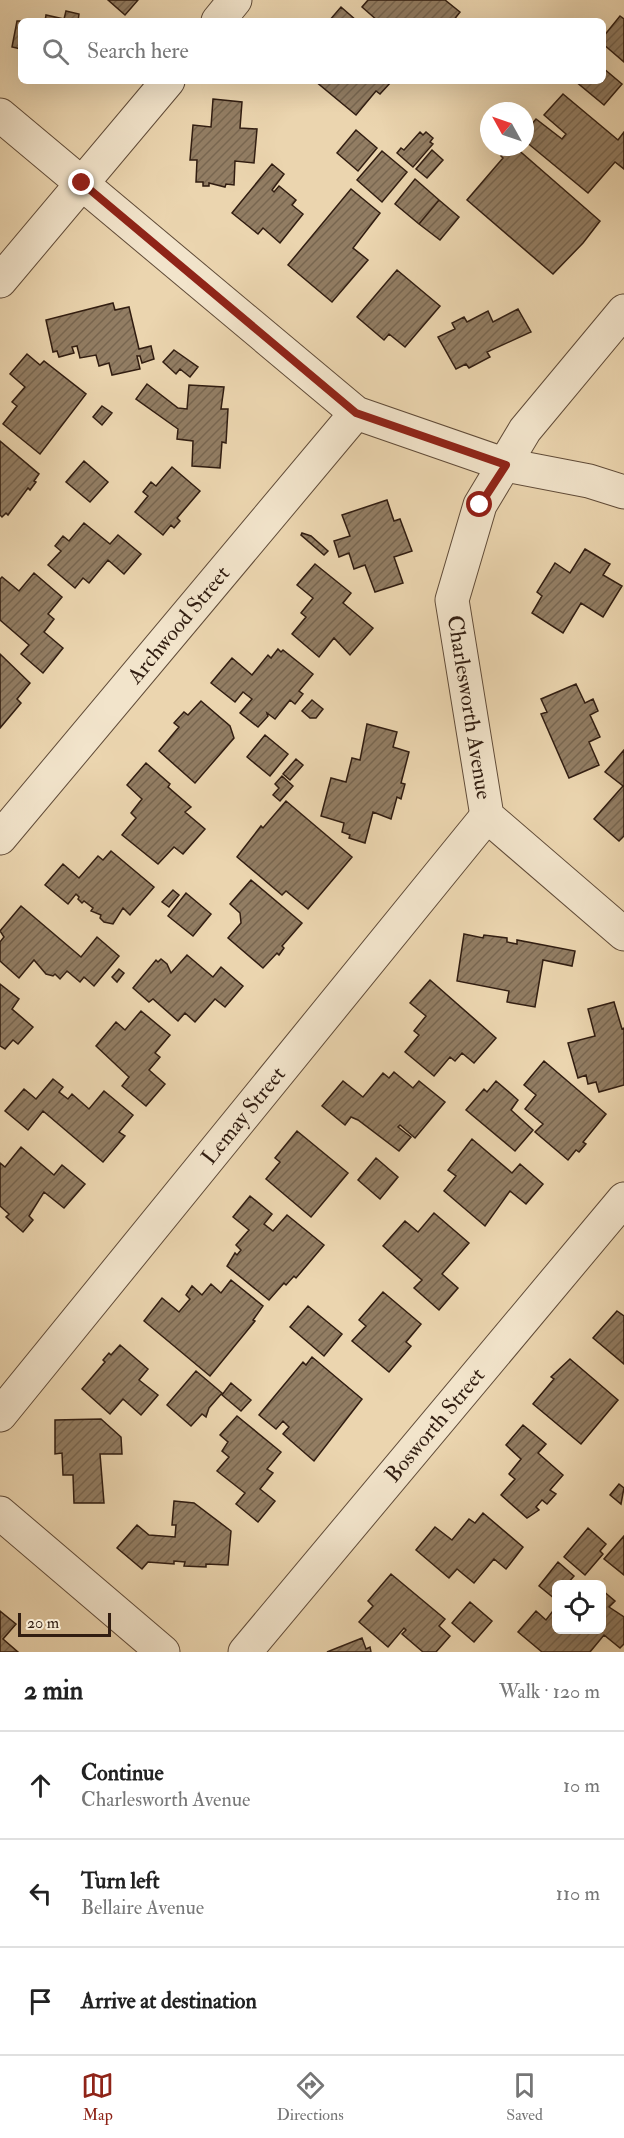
<!DOCTYPE html>
<html lang="en">
<head>
<meta charset="utf-8">
<style>
  body { margin:0; font-family:"IM FELL Double Pica",serif; background:#f2f2f2; color:#222 }
  .controls { position:absolute; right:18px; bottom:18px; display:grid; overflow:hidden; border-radius:9px; box-shadow:0 6px 24px #0002 }
  .controls button { width:54px; height:54px; display:grid; place-items:center; padding:0; border:0; border-bottom:2px solid #e0e0e0; background:#fff; color:#222; font:30px sans-serif }
  .compass { position:absolute; left:480px; top:102px; width:54px; height:54px; border-radius:50%; background:#fff; box-shadow:0 6px 24px #0002; rotate:310deg }
  .scale { position:absolute; left:18px; bottom:15px; width:93px; box-sizing:border-box; padding-left:6px; border:3px solid #311d11; border-top:0; font-size:16px; line-height:21px; white-space:nowrap; color:#311d11; -webkit-text-stroke:4px #f2e4cb; paint-order:stroke }
  .stop { position:absolute; width:18px; height:18px; margin:-14px; border:4px solid #8f2418; border-radius:50%; background:#fff }
  .stop.end { background:#8f2418; border-color:#fff; box-shadow:0 2px 6px #0008 }
  .list { margin:0; padding:0; list-style:none }
  h2 { display:flex; justify-content:space-between; align-items:center; height:78px; margin:0; padding:0 24px; font-size:26px }
  h2 small { font-size:20px; font-weight:400; color:#767676 }
  .list li { display:grid; grid-template-columns:39px 1fr auto; gap:18px; align-items:center; box-sizing:border-box; height:108px; padding:0 24px; border-top:2px solid #e0e0e0 }
  .list b { display:block; font-size:22px; white-space:nowrap }
  .list p { margin:0; font-size:20px; white-space:nowrap; color:#767676 }
  .list em { font-size:20px; font-style:normal; color:#767676 }
  .icon { flex:none; width:33px; height:33px; fill:none; stroke:currentColor; stroke-width:2; stroke-linecap:round; stroke-linejoin:round }
  .map { position:relative; flex:none; width:624px; height:1652px; overflow:hidden }
  .search { position:absolute; background:#fff; box-shadow:0 6px 24px #0002; left:18px; right:18px; top:18px; height:66px; display:flex; align-items:center; gap:15px; box-sizing:border-box; padding:0 21px; border-radius:9px; color:#767676; font-size:22px }
  .sheet { height:402px; background:#fff }
  nav { display:flex; justify-content:space-around; align-items:center; box-sizing:border-box; height:84px; border-top:2px solid #e0e0e0; background:#fff; font-size:16px; color:#767676 }
  nav a { display:grid; justify-items:center; gap:3px }
  nav .on { color:#8f2418 }
  .map>svg:first-child { display:block }
  .building { fill:url(#building-hatch); stroke:#311d11; stroke-width:1.5 }
  .lines { fill:none; stroke-linecap:round; stroke-linejoin:round }
  .minor-casing { stroke:#604b38; stroke-width:35 }
  .tertiary-casing { stroke:#604b38; stroke-width:35 }
  .minor { stroke:#f2e4cb; stroke-width:33 }
  .tertiary { stroke:#f2e4cb; stroke-width:33 }
  .route { stroke:#8f2418; stroke-width:8 }
  .labels { text-anchor:middle; dominant-baseline:central; stroke-width:5; stroke-linejoin:round; paint-order:stroke }
  .street-label { font-size:22px; fill:#311d11; stroke:#f2e4cb }
</style>
</head>
<body>
<div class="map">
<svg width="624" height="1652" viewBox="0 0 624 1652">
  <defs>
    <pattern id="building-hatch" width="6" height="6" patternUnits="userSpaceOnUse" patternTransform="scale(1.5)"><rect width="6" height="6" fill="#927d63"/><path d="M-1 1l2-2M0 6l6-6M5 7l2-2" fill="none" stroke="#786650"/></pattern>
  </defs>
  <rect width="100%" height="100%" fill="#ebd5af"/>
  <filter id="stains"><feTurbulence type="fractalNoise" baseFrequency=".00333" numOctaves="4"/><feColorMatrix values="0 0 0 0 .2 0 0 0 0 .09 0 0 0 0 .02 0 0 0 .5 -.17"/></filter>
  <radialGradient id="worn" r=".72"><stop offset=".6" stop-color="#630" stop-opacity="0"/><stop offset="1" stop-color="#630" stop-opacity=".3"/></radialGradient>
  <path class="building" d="M108 0H138L125 15Z
    M368 0H445L460 12 453 21H378L362 7Z
    M341 7 357 21H329Z
    M66 11 79 14 78 21H45L46 15 64 19Z
    M620 16 624 19V62L603 44V37Z
    M17 21H21V49L12 47Z
    M603 68 622 84 604 105 575 81H603Z
    M315 81H390L391 82 380 94 376 91 356 115Z
    M563 94 618 140 624 132V169L615 162 588 193 525 141V132L536 119 562 139 566 134 544 115Z
    M213 99 242 102 240 128 257 129 254 163 235 161 234 185 226 184 225 187 209 183V186H203V182H196L197 160H190L193 125 211 127Z
    M356 130 377 148 358 171 337 153Z
    M420 132 423 135 426 132 433 138 430 142 433 144 413 167 397 153 401 148 404 150Z
    M509 147H515L600 221 583 243 553 274 467 200 503 158 501 156Z
    M432 150 443 160 427 178 416 169Z
    M382 151 407 172 382 202 357 180Z
    M272 164 284 174 272 190 274 192 279 186 296 200 292 205 303 214 280 243 263 228 258 234 232 213Z
    M415 179 439 200 419 224 395 204Z
    M351 189 380 213 353 248 368 260 332 302 288 265Z
    M439 200 459 217 440 240 419 224Z
    M397 270 440 306 405 347 389 334 384 340 357 317Z
    M113 303 115 310 129 307 139 349 151 346 154 359 142 363 140 356H137L140 369 112 375 109 363 99 366 96 355 80 358 77 346 72 347 74 353 59 357 57 351 53 352 46 320Z
    M518 309 531 332 487 352 490 357 469 368 466 364 456 369 438 337 455 329 452 323 464 317 467 322 488 311 493 322Z
    M174 350 198 367 190 377 180 369 176 374 163 362Z
    M27 354 40 365 44 361 86 394 40 454 3 424 17 406 12 402 25 387 10 374Z
    M147 384 178 408 187 409 189 385 224 387 221 409H228L226 443 222 442 220 468 192 466 193 441 177 439 178 429 136 399Z
    M102 406 112 413 102 425 93 417Z
    M0 441 39 474 34 481 36 482 30 490 28 488 8 515 6 513 2 517 0 515Z
    M84 461 108 482 90 502 66 482Z
    M172 467 200 491 177 518 180 521 174 528 171 525 163 535 135 512 148 496 143 492 151 482 156 486Z
    M387 500 394 521 400 519 412 551 394 557 403 583 375 592 365 565 354 569 349 553 339 557 334 541 350 536 342 515Z
    M84 523 110 544 118 535 141 554 124 574 108 560 89 583 83 578 75 588 48 565 61 551 55 546 63 536 69 541Z
    M302 533 311 536 328 551 324 555 301 535Z
    M585 549 610 564 603 575 622 586 603 617 581 603 563 633 532 613 542 596 537 592 555 563 570 573Z
    M315 564 351 593 343 603 373 628 350 655 334 638 319 657 292 634 306 617 301 613 313 598 297 585Z
    M34 573 62 597 48 614 54 619 44 632 63 648 43 673 21 654 29 645 0 620V579L2 577 19 591Z
    M278 649 281 652 283 650 313 674 299 691 303 694 295 704 290 700 275 719 267 713 268 716 258 727 240 713 252 699 243 692 235 702 211 683 232 658 252 675 268 655 271 658Z
    M0 654 30 683 17 699 21 703 0 728Z
    M576 684 585 703 593 699 598 711 590 715 600 737 589 742 599 765 569 778 541 714 547 712 541 699Z
    M312 700 323 709 316 718H310L302 711Z
    M201 701 230 726 234 738 195 783 159 751 179 727 174 723 184 712 188 715Z
    M367 724 397 732 393 747 409 752 401 783 405 784 401 799 397 797 391 819 373 812 365 843 349 838 350 835 342 832 344 823 321 816 331 778 346 782 352 758 360 760Z
    M265 735 288 754 270 776 247 757Z
    M624 750V836L619 841 594 819 623 786 605 772Z
    M296 759 303 765 290 780 283 774Z
    M146 763 170 784 168 787 191 807 185 812 205 829 183 854 174 847 158 864 122 835 136 818 131 813 142 799 127 785Z
    M282 776 293 786 280 801 273 795 279 788 275 784Z
    M286 801 352 857 308 909 286 891 282 895 237 857 261 826 263 828Z
    M111 851 154 887 130 915 123 908 113 924 104 922 100 918 101 915 91 911 93 908 84 901 82 903 78 899 79 897 76 894 68 904 45 885 63 864 79 878 98 856 103 860Z
    M251 880 302 923 282 946 284 948 279 955 277 953 263 968 228 938 241 923 240 913 230 904Z
    M173 890 179 895 169 907 162 902Z
    M186 893 211 914 193 936 168 916Z
    M21 906 81 957 97 937 119 956 94 986 84 977 80 982 67 971 60 979 55 974 53 976 46 974 34 960 19 978 0 961V942L4 937 0 931Z
    M464 934 483 938 484 935 507 938V942L517 944V940L575 951 572 966 543 960 535 1007 507 1002 509 991 457 981Z
    M187 955 213 977 221 967 243 986 225 1007 215 999 195 1022 185 1013 178 1021 153 999 149 1002 133 988 156 960 158 962 161 959 167 964 171 973Z
    M119 969 124 973 117 982 112 977Z
    M430 980 496 1038 474 1063 462 1053 455 1061 450 1057 434 1076 405 1052 419 1035 414 1031 426 1016 410 1003Z
    M0 984 19 999 12 1009 33 1027 18 1044 13 1040 5 1049 0 1046Z
    M614 1002 622 1029 624 1028V1085L599 1092 596 1082 588 1084 586 1075 578 1078 568 1043 595 1036 588 1009Z
    M141 1011 170 1035 155 1053 160 1057 149 1070 165 1084 146 1106 122 1086 129 1077 96 1046 116 1022 125 1030Z
    M544 1061 606 1114 583 1142 586 1144 579 1152 576 1150 568 1160 535 1132 543 1124 525 1109 536 1095 524 1085Z
    M394 1072 413 1088 419 1081 445 1102 415 1138 400 1125 398 1127 411 1137 399 1151 358 1120 351 1117 345 1125 322 1106 343 1081 363 1097 383 1073 389 1078Z
    M53 1079 63 1087 59 1092 68 1099 72 1094 89 1109 104 1091 133 1115 119 1132 125 1136 103 1162 43 1111 28 1130 5 1111 24 1089 36 1099Z
    M496 1081 518 1100 511 1110 533 1130 515 1151 466 1110 484 1089 487 1092Z
    M297 1131 348 1173 311 1217 266 1179 280 1162 275 1158Z
    M472 1139 512 1173 520 1164 543 1184 526 1204 510 1191 485 1226 444 1191 456 1176 448 1170Z
    M21 1147 54 1175 62 1165 85 1184 64 1208 44 1192 29 1216 33 1220 23 1232 6 1217 9 1214 0 1206V1163L5 1167Z
    M376 1158 398 1177 380 1199 358 1180Z
    M250 1196 272 1214 264 1224 273 1231 287 1215 324 1245 296 1278 294 1276 286 1285 284 1283 269 1300 227 1266 235 1253 237 1255 241 1250 236 1245 249 1230 233 1217Z
    M434 1213 469 1243 442 1274 458 1288 439 1310 414 1288 422 1280 383 1246 405 1221 418 1232Z
    M231 1280 263 1306 253 1320 255 1321 210 1376 144 1321 162 1298 179 1312 190 1299 186 1295 192 1286 202 1295 211 1284 221 1293Z
    M383 1292 421 1324 406 1342 411 1346 389 1372 352 1341 366 1326 359 1320Z
    M308 1306 342 1334 324 1356 290 1327Z
    M617 1311 624 1316V1364L593 1338Z
    M120 1345 148 1369 139 1380 158 1395 141 1415 123 1399 110 1414 82 1389 105 1362 103 1360 109 1353 111 1355Z
    M312 1357 362 1399 314 1461 283 1434 289 1427 283 1421 276 1429 259 1415 303 1362 306 1365Z
    M570 1359 618 1400 581 1444 533 1404 554 1379 551 1377Z
    M196 1371 222 1393 209 1408 206 1417 202 1414 191 1426 167 1405Z
    M231 1383 251 1400 241 1411 222 1395Z
    M237 1416 281 1452 267 1469 273 1473 260 1489 275 1501 258 1522 236 1504 245 1493 217 1471 229 1457 222 1451 228 1442 220 1435Z
    M101 1419 121 1437 122 1454H100L104 1503H74L73 1475H63L62 1453 55 1454V1420Z
    M523 1425 546 1444 538 1453 563 1475 550 1490 556 1494 547 1504 542 1500 536 1507 539 1510 527 1518 501 1495 515 1479 509 1474 521 1459 506 1445Z
    M619 1484 624 1488 621 1504 610 1495Z
    M174 1501 194 1503 231 1531 228 1565 206 1564V1567L184 1566 185 1562 174 1561V1564L148 1562 142 1569 117 1548 137 1525 149 1535 175 1537 176 1525H172Z
    M483 1513 523 1547 506 1569 494 1559 474 1583 457 1569 449 1578 416 1550 435 1527 452 1540 469 1519 475 1523Z
    M588 1528 606 1544 600 1551 603 1554 585 1575 564 1557Z
    M624 1536V1575L604 1559Z
    M558 1562 574 1576 567 1584H556L555 1599 539 1586Z
    M391 1574 445 1619 439 1626 450 1636 436 1652H423L402 1634 406 1630 404 1628 388 1647 359 1622 373 1606 368 1601Z
    M602 1590 615 1601 609 1607 624 1617V1644L620 1648 604 1635 590 1652H542L518 1632 536 1611 546 1620 556 1607V1630H602Z
    M470 1602 492 1621 474 1642 452 1623Z
    M0 1611 16 1624 3 1639 18 1652H0Z
    M362 1638 366 1649 370 1647 371 1652H327Z"/>
  <g class="lines">
    <defs>
      <g id="minor">
        <path d="M218 21 235 0"/>
        <path d="M0 281 168 81"/>
        <path id="s1" d="M624 311 525 430 480 505 452 600 487 816 624 934"/>
        <path id="s2" d="M0 838 356 413"/>
        <path id="s3" d="M0 1415 487 816"/>
        <path d="M0 1513 163 1652"/>
        <path id="s4" d="M245 1652 624 1199"/>
      </g>
      <path id="tertiary" d="M0 115 356 413 506 465 589 481 624 492"/>
    </defs>
    <use href="#minor" class="minor-casing"/>
    <use href="#tertiary" class="tertiary-casing"/>
    <use href="#minor" class="minor"/>
    <use href="#tertiary" class="tertiary"/>
  </g>
  <g class="lines">
    <path class="route" d="M82 183 356 413 506 465 480 505"/>
  </g>
  <g class="labels">
    <g class="street-label">
      <text stroke="none"><textPath href="#s2" startOffset="278">Archwood Street</textPath></text>
      <text stroke="none"><textPath href="#s1" startOffset="450">Charlesworth Avenue</textPath></text>
      <text stroke="none"><textPath href="#s3" startOffset="386">Lemay Street</textPath></text>
      <text stroke="none"><textPath href="#s4" startOffset="296">Bosworth Street</textPath></text>
    </g>
  </g>
  <rect width="100%" height="100%" filter="url(#stains)"/>
  <rect width="100%" height="100%" fill="url(#worn)"/>
</svg>
<div class="controls">
<button><svg class="icon" aria-label="locate" viewBox="0 0 24 24"><circle cx="12" cy="12" r="6"/><path d="M12 2v4M12 18v4M2 12h4M18 12h4"/></svg></button>
</div>
<svg class="compass" viewBox="-18 -18 36 36"><path d="M0-13l5 13h-10z" fill="#e53935"/><path d="M0 13l5-13h-10z" fill="#767676"/></svg>
<div class="scale">20 m</div>
<div class="stop" style="left:480px;top:505px"></div>
<div class="stop end" style="left:82px;top:183px"></div>
<div class="search"><svg class="icon" aria-label="search" viewBox="0 0 24 24"><circle cx="10" cy="10" r="6"/><path d="M15 15l6 6"/></svg>Search here</div>
</div>
<section class="sheet">
<h2>2 min<small>Walk · 120 m</small></h2>
<ul class="list">
<li><svg class="icon" aria-label="ahead" viewBox="0 0 24 24"><path d="M12 20V5M6 11l6-6 6 6"/></svg><div><b>Continue</b><p>Charlesworth Avenue</p></div><em>10 m</em></li>
<li><svg class="icon" aria-label="left" viewBox="0 0 24 24"><path d="M17 20v-9H6M10 6l-5 5 5 5"/></svg><div><b>Turn left</b><p>Bellaire Avenue</p></div><em>110 m</em></li>
<li><svg class="icon" aria-label="arrive" viewBox="0 0 24 24"><path d="M6 21V4h12l-3 4 3 4H6"/></svg><div><b>Arrive at destination</b></div></li>
</ul>
</section>
<nav>
<a class="on"><svg class="icon" aria-label="map" viewBox="0 0 24 24"><path d="M3 6l6-2 6 2 6-2v14l-6 2-6-2-6 2zM9 4v14M15 6v14"/></svg>Map</a>
<a><svg class="icon" aria-label="directions" viewBox="0 0 24 24"><path d="M12 3l9 9-9 9-9-9zM9 14v-3h6M13 9l2 2-2 2"/></svg>Directions</a>
<a><svg class="icon" aria-label="saved" viewBox="0 0 24 24"><path d="M7 4h10v16l-5-4-5 4z"/></svg>Saved</a>
</nav>
</body>
</html>
